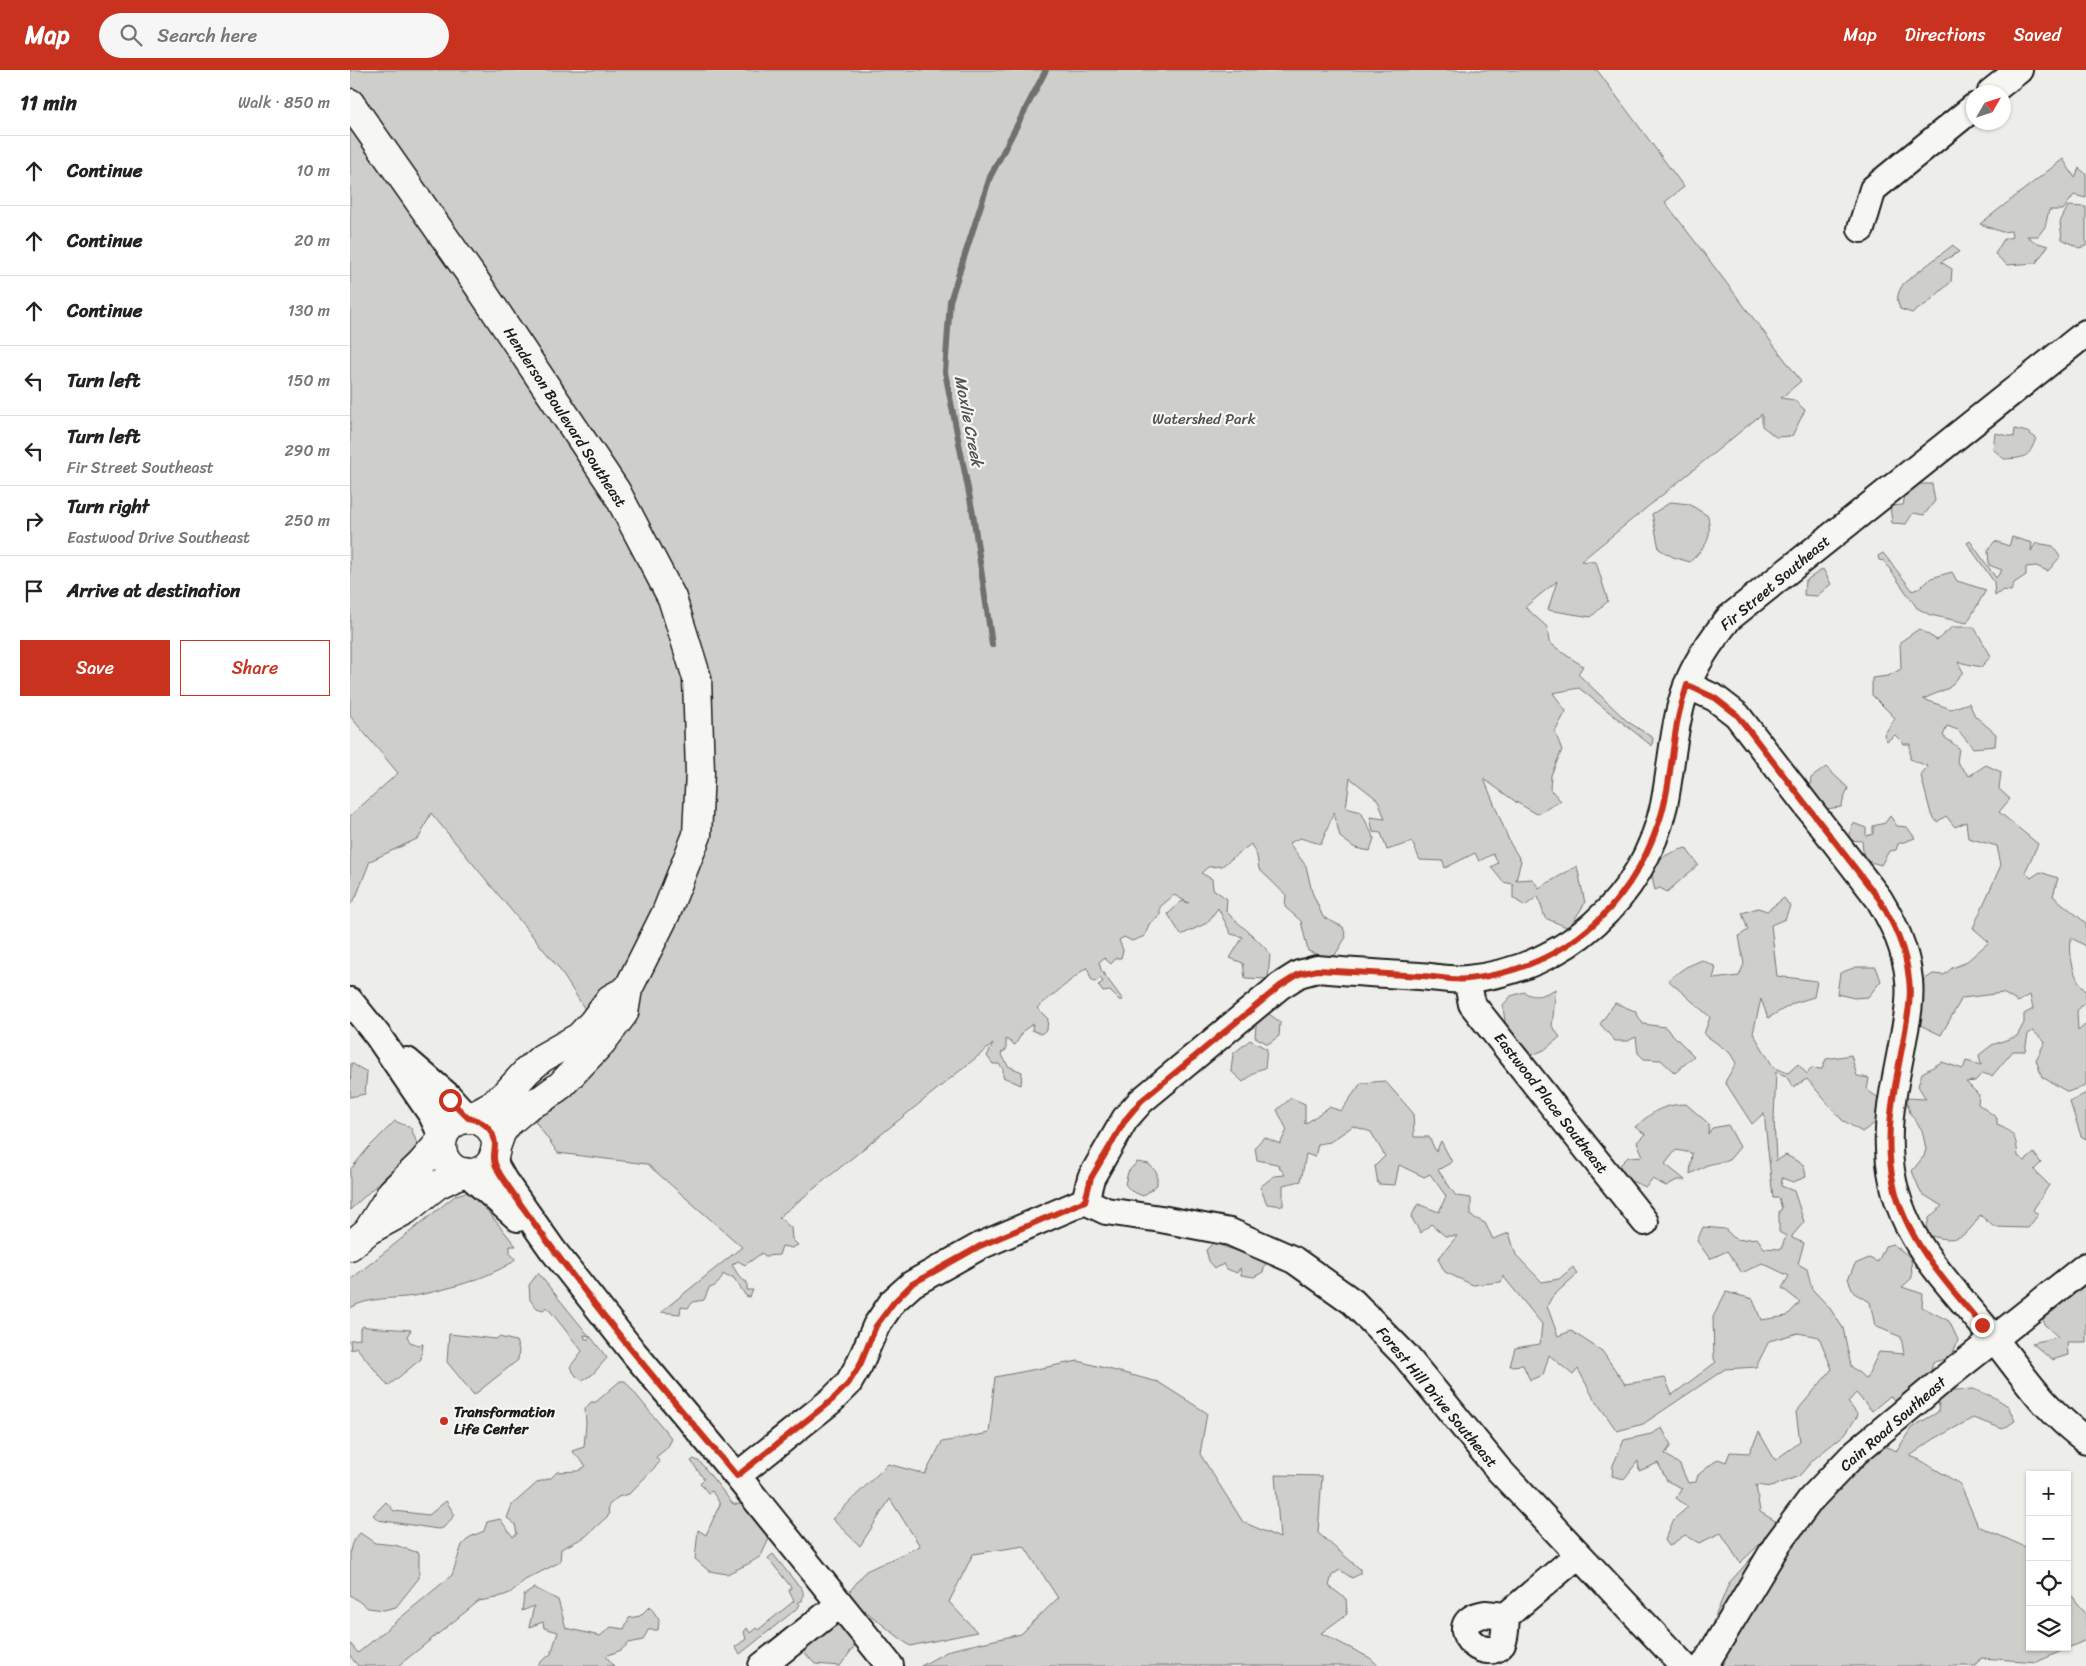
<!DOCTYPE html>
<html lang="en">
<head>
<meta charset="utf-8">
<style>
  body { margin:0; font-family:Sriracha,sans-serif; background:#f6f6f6; color:#222 }
  .controls { position:absolute; right:15px; bottom:15px; display:grid; overflow:hidden; border-radius:0px; box-shadow:0 1px 4px #0004 }
  .controls button { width:45px; height:45px; display:grid; place-items:center; padding:0; border:0; border-bottom:1px solid #e0e0e0; background:#fff; color:#222; font:25px sans-serif }
  .compass { position:absolute; left:1616px; top:15px; width:45px; height:45px; border-radius:50%; background:#fff; box-shadow:0 1px 4px #0004; rotate:51deg }
  .stop { position:absolute; width:15px; height:15px; margin:-11px; border:4px solid #c8321e; border-radius:50%; background:#fff }
  .stop.end { background:#c8321e; border-color:#fff; box-shadow:0 1px 5px #0008 }
  .list { margin:0; padding:0; list-style:none }
  h2 { display:flex; justify-content:space-between; align-items:center; height:65px; margin:0; padding:0 20px; font-size:21px }
  h2 small { font-size:16px; font-weight:400; color:#767676 }
  .list li { display:grid; grid-template-columns:32px 1fr auto; gap:15px; align-items:center; box-sizing:border-box; height:70px; padding:0 20px; border-top:1px solid #e0e0e0 }
  .list b { display:block; font-size:19px; white-space:nowrap }
  .list p { margin:0; font-size:16px; white-space:nowrap; color:#767676 }
  .list em { font-size:16px; font-style:normal; color:#767676 }
  .actions { display:flex; gap:10px; padding:15px 20px }
  .actions a { flex:1; padding:11px 0; border:1px solid #c8321e; border-radius:0px; text-align:center; font-size:18px; color:#c8321e }
  .actions .main { background:#c8321e; color:#fff }
  .icon { flex:none; width:28px; height:28px; fill:none; stroke:currentColor; stroke-width:2; stroke-linecap:round; stroke-linejoin:round }
  .map { position:relative; flex:none; width:1736px; height:1596px; overflow:hidden }
  header { display:flex; align-items:center; gap:30px; box-sizing:border-box; height:70px; padding:0 25px; background:#c8321e; color:#fff }
  header strong { font-size:24px }
  nav { display:flex; gap:28px; margin-inline-start:auto; font-size:18px }
  .search { width:350px; height:45px; background:#f6f6f6; display:flex; align-items:center; gap:12px; box-sizing:border-box; padding:0 18px; border-radius:28px; color:#767676; font-size:19px }
  main { display:flex }
  aside { flex:1; background:#fff }
  .map>svg:first-child { display:block }
  .green { fill:#cececb; stroke:#757574 }
  .lines { fill:none; stroke-linecap:round; stroke-linejoin:round }
  .stream { stroke:#6f6f6d; stroke-width:6 }
  .minor-casing { stroke:#1c1c1c; stroke-width:30 }
  .major-casing { stroke:#1c1c1c; stroke-width:31 }
  .minor { stroke:#f6f6f2; stroke-width:26 }
  .major { stroke:#f6f6f2; stroke-width:28 }
  .route { stroke:#c8321e; stroke-width:6 }
  .poi-dot { fill:#c8321e; stroke:#f6f6f2; stroke-width:2 }
  .labels { text-anchor:middle; dominant-baseline:central; stroke-width:4.5; stroke-linejoin:round; paint-order:stroke }
  .street-label { font-size:15px; fill:#1c1c1c; stroke:#f6f6f2 }
  .park-label { font-size:15px; fill:#515151; stroke:#f6f6f2 }
  .poi-label { font-size:15px; font-weight:bold; fill:#1c1c1c; stroke:#f6f6f2; text-anchor:start }
  .water-label { font-size:16px; font-style:italic; fill:#535352; stroke:#f6f6f2 }
</style>
</head>
<body>
<header>
<strong>Map</strong>
<div class="search"><svg class="icon" aria-label="search" viewBox="0 0 24 24"><circle cx="10" cy="10" r="6"/><path d="M15 15l6 6"/></svg>Search here</div>
<nav><a>Map</a><a>Directions</a><a>Saved</a></nav>
</header>
<main>
<aside>
<h2>11 min<small>Walk · 850 m</small></h2>
<ul class="list">
<li><svg class="icon" aria-label="ahead" viewBox="0 0 24 24"><path d="M12 20V5M6 11l6-6 6 6"/></svg><div><b>Continue</b></div><em>10 m</em></li>
<li><svg class="icon" aria-label="ahead" viewBox="0 0 24 24"><path d="M12 20V5M6 11l6-6 6 6"/></svg><div><b>Continue</b></div><em>20 m</em></li>
<li><svg class="icon" aria-label="ahead" viewBox="0 0 24 24"><path d="M12 20V5M6 11l6-6 6 6"/></svg><div><b>Continue</b></div><em>130 m</em></li>
<li><svg class="icon" aria-label="left" viewBox="0 0 24 24"><path d="M17 20v-9H6M10 6l-5 5 5 5"/></svg><div><b>Turn left</b></div><em>150 m</em></li>
<li><svg class="icon" aria-label="left" viewBox="0 0 24 24"><path d="M17 20v-9H6M10 6l-5 5 5 5"/></svg><div><b>Turn left</b><p>Fir Street Southeast</p></div><em>290 m</em></li>
<li><svg class="icon" aria-label="right" viewBox="0 0 24 24"><path d="M7 20v-9h11M14 6l5 5-5 5"/></svg><div><b>Turn right</b><p>Eastwood Drive Southeast</p></div><em>250 m</em></li>
<li><svg class="icon" aria-label="arrive" viewBox="0 0 24 24"><path d="M6 21V4h12l-3 4 3 4H6"/></svg><div><b>Arrive at destination</b></div></li>
</ul>
<div class="actions"><a class="main">Save</a><a>Share</a></div>
</aside>
<div class="map">
<svg width="1736" height="1596" viewBox="0 0 1736 1596">
  <rect width="100%" height="100%" fill="#edede9"/>
  <filter id="ink" filterUnits="userSpaceOnUse"><feTurbulence type="fractalNoise" baseFrequency=".02" numOctaves="2"/><feDisplacementMap in="SourceGraphic" scale="10" xChannelSelector="R" yChannelSelector="G"/><feConvolveMatrix kernelMatrix="1 2 1 2 8 2 1 2 1" color-interpolation-filters="sRGB"/></filter>
  <g filter="url(#ink)">
    <path class="green" d="M0 0H1247L1334 117 1315 132 1451 311 1431 328 1444 330 1455 340 1442 366 1426 367 1412 356V344L1231 491 1246 492 1258 531 1241 547 1198 540 1207 511 1175 537 1197 557 1199 572 1213 583 1233 596 1228 604 1277 651 1303 668 1302 676 1229 618 1203 623 1216 641 1205 662 1212 680 1201 705 1200 719 1211 731 1187 744 1166 732 1134 709 1160 773 1171 791 1166 810 1182 809 1189 818 1227 796 1235 833 1219 858 1195 848 1188 826 1175 836 1163 828V814L1153 812 1141 797 1148 793 1143 784 1129 791 1125 783 1095 798 1093 791 1070 790 1062 772 1037 780 1031 763 1023 762 1020 747 1035 749 1028 730 1000 708 996 738 1011 742 1024 768 1020 781 1005 778 990 767 984 742 971 774 950 768 939 773 956 796 962 822 973 847 993 857 996 867 982 890 958 881 951 851 935 837 936 825 909 799 907 786 901 774 872 796 858 797 851 803 862 809 863 819 877 829 876 841C890 856 907 867 920 884L918 909 895 908 893 893 880 888 893 867 881 864 868 838 857 853 831 865 818 844 832 831 839 833 824 825 810 837V846L799 854 795 866 782 871 774 867 769 870 773 880 771 888H766L761 894 754 888 749 892 751 900 773 930H769L760 921 753 922 748 915 753 912 750 908 745 912 741 909 737 897 687 938 698 949 697 959 691 964 682 960 683 954 674 960 665 975 656 969V980L651 983 658 996 672 1002 671 1015 653 1007V999L649 994H643L637 986 643 974 429 1147 441 1158 442 1169 448 1175 442 1178 432 1176 429 1185 415 1186 412 1183 395 1195 388 1191 382 1195 391 1209 397 1212V1220H403L400 1227 396 1226 383 1207H378L373 1204C371 1211 366 1217 359 1218L354 1230 343 1232 338 1238 331 1237 330 1244 311 1242 392 1177 297 1094 208 1083 185 1051 233 1008 243 952 208 897 81 743 69 768 20 791 6 827 0 835V746L48 703 0 646Z
      M1713 89 1725 108 1729 98 1736 104V128L1724 125 1713 140H1699L1695 157 1688 166H1677L1685 172 1698 176 1686 193 1657 195 1645 184 1654 169 1662 167 1661 161 1652 162 1630 154Z
      M1718 136 1736 137V176L1729 178 1712 169 1710 152Z
      M1603 175 1609 182 1591 192 1602 199 1601 212 1575 235 1562 243 1550 239C1546 228 1547 223 1554 213Z
      M1665 359 1677 362 1686 368C1679 388 1675 388 1654 389L1643 379 1645 363 1664 367Z
      M1557 414H1582L1585 431 1574 445 1563 443 1556 454 1542 453 1540 436 1553 435Z
      M1321 432 1339 434 1358 446C1362 471 1357 474 1340 492L1323 487 1309 479 1302 444Z
      M1662 467 1682 473 1681 481 1686 473 1703 476 1710 487 1698 501 1686 496 1676 497V505L1664 513 1661 521 1653 520 1645 526 1644 512 1617 473 1620 471 1646 508 1652 500 1639 495 1638 480 1645 471 1659 476Z
      M1533 483 1563 521 1575 514 1581 508 1602 502 1607 511 1636 520 1617 553 1580 545 1567 538 1534 491 1529 490 1528 486Z
      M1473 499 1481 514 1467 526 1454 525 1455 511Z
      M1602 557H1624L1641 586 1631 597 1608 592 1613 602 1599 618 1573 629 1601 639 1619 633 1625 646 1646 664 1645 676 1623 678 1608 660 1597 656 1593 666 1609 678 1607 692 1619 706 1636 695 1651 702 1649 719 1660 729 1649 742 1688 774 1675 802 1681 808 1690 802 1708 808 1703 826 1736 853V876L1721 868C1719 885 1723 909 1736 921V931L1727 941 1728 961 1736 954V1015L1718 1022 1692 1007 1686 990 1695 972 1683 961 1678 964 1675 981H1663L1642 1006 1632 1003 1625 1011 1616 1012 1629 1025 1628 1034 1647 1048V1055C1665 1062 1666 1068 1668 1086L1675 1091 1684 1083 1691 1093 1684 1100 1699 1115 1683 1140 1688 1145 1678 1158 1644 1157 1630 1145C1615 1171 1603 1173 1575 1164L1579 1148 1592 1136 1571 1123 1562 1101 1574 1086 1576 1079 1572 1060 1560 1043 1556 1028 1576 1029 1568 1016 1572 1003 1592 992 1613 999 1616 991 1631 995 1629 985 1642 975 1667 966 1674 953V944L1683 939 1680 925 1668 932 1653 923 1612 928 1591 965 1570 955 1566 943 1574 932 1571 927 1572 911 1583 904 1594 905 1602 898 1615 893 1639 872 1623 858 1651 795 1647 776 1618 768 1616 752 1605 757 1596 746 1587 752 1581 744 1571 706 1577 696 1560 689V674H1554L1545 665 1537 671 1534 665 1545 648 1522 625V608L1538 606 1551 599 1550 572 1569 559 1587 570Z
      M1476 697 1498 718 1491 737 1468 740 1459 727 1461 708Z
      M1540 746 1547 756 1557 757 1565 768 1548 774 1546 780 1539 781 1531 795 1514 790 1512 771 1497 770 1503 753 1516 758V766L1523 764V756L1535 753Z
      M1336 778 1348 795 1317 822 1310 818 1305 820C1296 792 1312 785 1336 778Z
      M1434 828 1440 836 1435 849 1421 855 1427 906 1467 911 1464 927 1444 933 1418 948 1411 929 1403 963 1424 998 1438 1003 1448 994 1457 1004 1461 998 1472 999 1476 989 1501 985 1507 1006 1519 1008 1517 1020 1533 1031 1535 1062 1525 1053 1512 1062 1492 1050 1457 1009 1443 1017 1436 1006 1426 1002 1424 1048 1426 1091 1436 1085 1454 1095 1456 1107 1443 1112 1432 1108 1431 1116 1444 1121 1454 1152 1442 1166V1168L1454 1173 1448 1194 1457 1199 1462 1219 1479 1237 1493 1258 1501 1296 1516 1309 1529 1282 1554 1284 1551 1267 1525 1256 1520 1232 1504 1223 1498 1209 1505 1194 1519 1188 1528 1192 1535 1176 1543 1174 1561 1188 1562 1208 1552 1217 1573 1224 1572 1237 1599 1251 1608 1270 1601 1288 1583 1292 1578 1314 1548 1334 1540 1326 1522 1341 1506 1323 1498 1332 1508 1345 1495 1364 1464 1389 1449 1406 1421 1417 1406 1415 1410 1442 1427 1452 1422 1463 1525 1373 1547 1381 1561 1358 1588 1342 1590 1321 1623 1319 1644 1327 1658 1336 1665 1351 1653 1359 1623 1348 1584 1369 1560 1386 1570 1390 1610 1414 1628 1456 1680 1479V1577H1717V1519L1736 1544V1570L1687 1592 1631 1588 1626 1596H1352L1351 1581 1379 1513 1420 1467 1411 1473 1390 1493 1371 1463 1349 1473 1335 1465 1319 1476 1315 1470 1324 1449 1338 1437 1326 1428 1332 1418 1317 1411 1308 1393 1289 1401 1288 1391 1274 1409 1262 1406 1263 1395 1274 1370 1301 1364 1312 1358 1321 1375 1315 1384 1330 1395 1338 1413 1346 1412 1348 1405 1368 1389 1376 1392 1380 1382 1399 1383 1409 1362 1425 1390 1450 1372 1446 1342 1482 1299 1469 1267 1448 1263 1419 1271 1406 1297 1375 1299 1293 1354 1267 1361 1243 1327 1228 1299 1223 1305 1199 1285 1193 1305 1180 1310 1173 1295 1160 1296 1165 1278 1190 1274 1192 1254 1153 1206 1151 1212 1123 1215 1095 1202 1088 1189 1107 1166H1095L1081 1154 1071 1163 1061 1147 1068 1134 1089 1142 1096 1126 1080 1104 1074 1107 1049 1095 1045 1115 1028 1114 1025 1096 1035 1086 1021 1062 1003 1056 980 1072 968 1074 965 1087 956 1084 951 1111 933 1115V1136L917 1134 910 1117 924 1106 935 1105 927 1094 907 1090 905 1077 914 1067 930 1074 937 1060 927 1040 941 1028 955 1034V1054L979 1037 991 1041 1011 1013 1035 1011 1063 1043 1064 1067H1079L1086 1082 1091 1071 1102 1092 1088 1100 1106 1126 1121 1128V1146L1135 1153 1143 1169 1159 1163 1166 1185 1192 1212 1209 1209 1223 1197 1227 1204 1202 1227 1197 1236 1208 1266 1221 1261 1252 1281 1275 1314 1315 1308 1322 1325 1366 1292 1364 1289 1363 1247 1376 1222 1403 1229 1411 1250 1437 1246 1450 1232 1432 1218 1439 1206 1412 1193 1392 1203 1377 1181 1360 1189 1347 1171 1353 1157 1375 1159 1386 1170 1407 1168 1414 1178 1431 1179 1436 1166 1429 1162V1141L1432 1139 1429 1128H1423L1414 1043 1402 1054 1375 1012 1386 993 1380 983 1354 964 1360 947 1318 910 1336 897 1352 890 1366 897 1363 909 1389 906 1394 894 1389 866 1398 860 1392 843 1408 838 1417 841Z
      M1506 897H1526L1531 911 1518 927 1504 928 1487 924 1490 903Z
      M1206 919 1202 956 1210 967 1194 980 1182 985C1159 966 1156 967 1153 935L1161 926 1174 922C1186 930 1195 924 1206 919Z
      M1265 933 1285 941 1293 954 1315 957 1344 986 1325 1003 1311 990 1294 989 1288 983 1286 967 1278 971H1265L1250 954Z
      M907 943 919 944 930 952 929 966 918 974 905 967Z
      M900 970 917 979 915 998 908 1000 893 1012 881 1001 883 984Z
      M1 993 17 1002 15 1024 0 1027Z
      M1736 1023V1069L1731 1066 1720 1032Z
      M1336 1034 1359 1054 1358 1064 1362 1058 1378 1055 1390 1077 1379 1090 1357 1095 1340 1104 1342 1083 1326 1080 1315 1094 1335 1110H1327L1316 1116 1302 1109 1296 1117 1276 1109 1270 1095 1278 1087 1293 1086 1287 1072 1295 1064 1285 1057C1304 1041 1311 1035 1336 1034Z
      M45 1051 61 1058 68 1076 0 1140V1100L18 1078Z
      M787 1092 799 1094 807 1103V1115L793 1126 781 1121 775 1114 778 1102Z
      M116 1122 122 1123 126 1127 166 1176H160V1183L165 1189 163 1192C133 1210 99 1219 64 1226 44 1229 18 1227 0 1238V1210L106 1125Z
      M863 1173 893 1183 909 1185 916 1192 913 1202 904 1207 891 1205 890 1198 887 1203 877 1199 874 1194 865 1198 859 1191 856 1180Z
      M1736 1191V1272H1717L1718 1285 1702 1290 1682 1273 1708 1267 1694 1254 1688 1226Z
      M188 1203 239 1266 234 1265 235 1269H239L240 1266 257 1288 242 1305 232 1310 226 1306 220 1297 232 1281 197 1237 193 1240 187 1238 180 1230 179 1215Z
      M13 1256C18 1258 53 1259 61 1260L57 1266 60 1272 69 1275 73 1274 71 1289 38 1316 6 1277 1 1280 0 1270 10 1269V1259Z
      M99 1264 146 1269 149 1267 166 1271 169 1280 168 1290 124 1325 97 1292Z
      M728 1291 808 1312 857 1343 850 1384 893 1452 930 1468 925 1405 972 1406 968 1463 1010 1499V1504L1002 1508 990 1500 982 1505 979 1516 996 1529 997 1544 971 1563 1020 1588 1029 1596H571L600 1580 671 1564 708 1528 674 1476 623 1484 599 1532 627 1562 560 1576 496 1526 516 1501 570 1476 540 1429 510 1476 482 1449 538 1394 575 1404 592 1372 639 1363 645 1307Z
      M270 1311H275L322 1369 317 1378 306 1387 310 1392 279 1424 268 1427 258 1436 259 1445 235 1467 211 1479 210 1492 175 1510 160 1523 146 1528 129 1531 48 1596H8L0 1586V1573L8 1583 102 1505 112 1475 120 1467 134 1461 137 1452 150 1449 163 1467 167 1464 165 1454 157 1448 162 1435 188 1412 201 1408 207 1402 228 1401 236 1396 222 1381 234 1377 236 1353 235 1339 241 1332H246Z
      M344 1389 350 1392 383 1434 403 1435 423 1460 411 1486 398 1494 377 1504 359 1501 345 1489 348 1460 356 1465 370 1434 362 1421 358 1423 350 1413 354 1409 341 1391Z
      M96 1431 105 1445 93 1458 88 1459 28 1450 23 1445 36 1432 44 1441 79 1445Z
      M10 1463 25 1473 45 1475 69 1483V1508L46 1537 34 1540 18 1538 0 1525V1481L2 1473Z
      M423 1484 447 1514C454 1518 454 1524 452 1531L448 1532 450 1535 444 1541 390 1584 385 1577 396 1569 394 1562 397 1558 400 1563 406 1558 408 1560 444 1531 439 1521 441 1517 418 1488Z
      M185 1518 208 1530 216 1558 250 1566 261 1557 274 1559 279 1548 290 1546 300 1536 309 1550 308 1560H298L293 1570 279 1573 271 1580 256 1586 264 1596H189V1593L201 1584 208 1562 194 1558 193 1552 179 1557 184 1536 172 1541 174 1525Z
      M452 1554 490 1556 506 1574 490 1596 465 1594 451 1579Z"/>
    <g class="lines">
      <path class="stream" d="M642 575 623 444 595 302 600 231 640 107 696 0"/>
      <defs>
        <path id="minor" d="M1641 22 1669 0
          M1511 159 1523 119 1624 37
          M1337 615 1365 628 1387 645 1529 829C1544 854 1556 879 1559 910 1561 930 1557 950 1553 970 1547 1005 1537 1042 1539 1079 1542 1164 1596 1208 1645 1270 1675 1308 1696 1341 1736 1370
          M1117 909 1122 934 1295 1152
          M0 931 28 966 82 1045 93 1068
          M57 991 99 1027 118 1048
          M143 1085 146 1097 154 1111 202 1179 284 1283 387 1406 540 1596
          M116 1102 168 1148
          M735 1131 741 1108 775 1049 791 1031 930 916 949 904 967 899C1001 902 1035 904 1069 906 1085 907 1102 911 1118 909 1215 899 1293 829 1314 735 1322 695 1323 654 1337 616 1346 591 1362 569 1379 548L1736 263
          M387 1406 482 1330 498 1314 509 1295 526 1256 543 1231 562 1214 630 1176 735 1131 756 1141 811 1149 880 1162 944 1190 1003 1232 1055 1285 1148 1399 1334 1596
          M1135 1544 1156 1546C1155 1555 1156 1566 1152 1574 1134 1596 1089 1552 1135 1544Z
          M1156 1546 1228 1485
          M412 1596 490 1534
          M1354 1596 1428 1473 1461 1429 1506 1382 1600 1304 1736 1196"/>
        <path id="major" d="M0 33 128 215 266 421 322 528 347 608 350 702 347 765 316 843 278 919 274 943 252 972 211 1015 192 1029 179 1035 158 1053 151 1063 145 1080
          M118 1048 142 1035 156 1024 177 1001 192 988 229 967 243 952 260 929 278 919
          M92 1076a27 27 0 1 1 54 0a27 27 0 1 1-54 0Z
          M19 1159 42 1122 71 1094 93 1068
          M0 1176 19 1160 56 1140 87 1115 114 1102"/>
      </defs>
      <use href="#minor" class="minor-casing"/>
      <use href="#major" class="major-casing"/>
      <use href="#minor" class="minor"/>
      <use href="#major" class="major"/>
    </g>
  </g>
  <g class="lines" filter="url(#ink)">
    <path class="route" d="M100 1030 118 1048C132 1050 144 1059 145 1074 145 1078 144 1082 144 1086 143 1095 151 1106 156 1113 226 1216 306 1311 387 1406L482 1330 498 1314 510 1295 526 1256 544 1232 562 1214 630 1176 735 1131 741 1108 776 1049 791 1031 930 916 949 904 967 900C1002 902 1037 904 1073 906 1087 907 1104 911 1118 909 1212 899 1279 840 1309 752 1319 723 1321 689 1326 659 1328 644 1333 629 1337 615L1365 628 1387 645 1529 829C1544 854 1556 879 1559 909 1562 931 1556 952 1553 973 1544 1020 1533 1068 1544 1116 1557 1171 1596 1213 1632 1255"/>
  </g>
  <circle class="poi-dot" cx="94" cy="1351" r="5"/>
  <g class="labels">
    <g class="street-label">
      <text transform="translate(215 347) rotate(57)">Henderson Boulevard Southeast</text>
      <text transform="translate(1425 513) rotate(-40)">Fir Street Southeast</text>
      <text transform="translate(1201 1033) rotate(52)">Eastwood Place Southeast</text>
      <text transform="translate(1087 1327) rotate(50)">Forest Hill Drive Southeast</text>
      <text transform="translate(1543 1354) rotate(-41)">Cain Road Southeast</text>
    </g>
    <g class="park-label">
      <text x="854" y="349">Watershed Park</text>
    </g>
    <g class="poi-label">
      <text x="104" y="1342">Transformation<tspan x="104" dy="17">Life Center</tspan></text>
    </g>
    <g class="water-label">
      <text transform="translate(619 351) rotate(79)">Moxlie Creek</text>
    </g>
  </g>
</svg>
<div class="controls">
<button>+</button>
<button>−</button>
<button><svg class="icon" aria-label="locate" viewBox="0 0 24 24"><circle cx="12" cy="12" r="6"/><path d="M12 2v4M12 18v4M2 12h4M18 12h4"/></svg></button>
<button><svg class="icon" aria-label="layers" viewBox="0 0 24 24"><path d="M12 4l9 5-9 5-9-5zM3 14l9 5 9-5"/></svg></button>
</div>
<svg class="compass" viewBox="-18 -18 36 36"><path d="M0-13l5 13h-10z" fill="#e53935"/><path d="M0 13l5-13h-10z" fill="#767676"/></svg>
<div class="stop" style="left:100px;top:1030px"></div>
<div class="stop end" style="left:1632px;top:1255px"></div>
</div>
</main>
</body>
</html>
